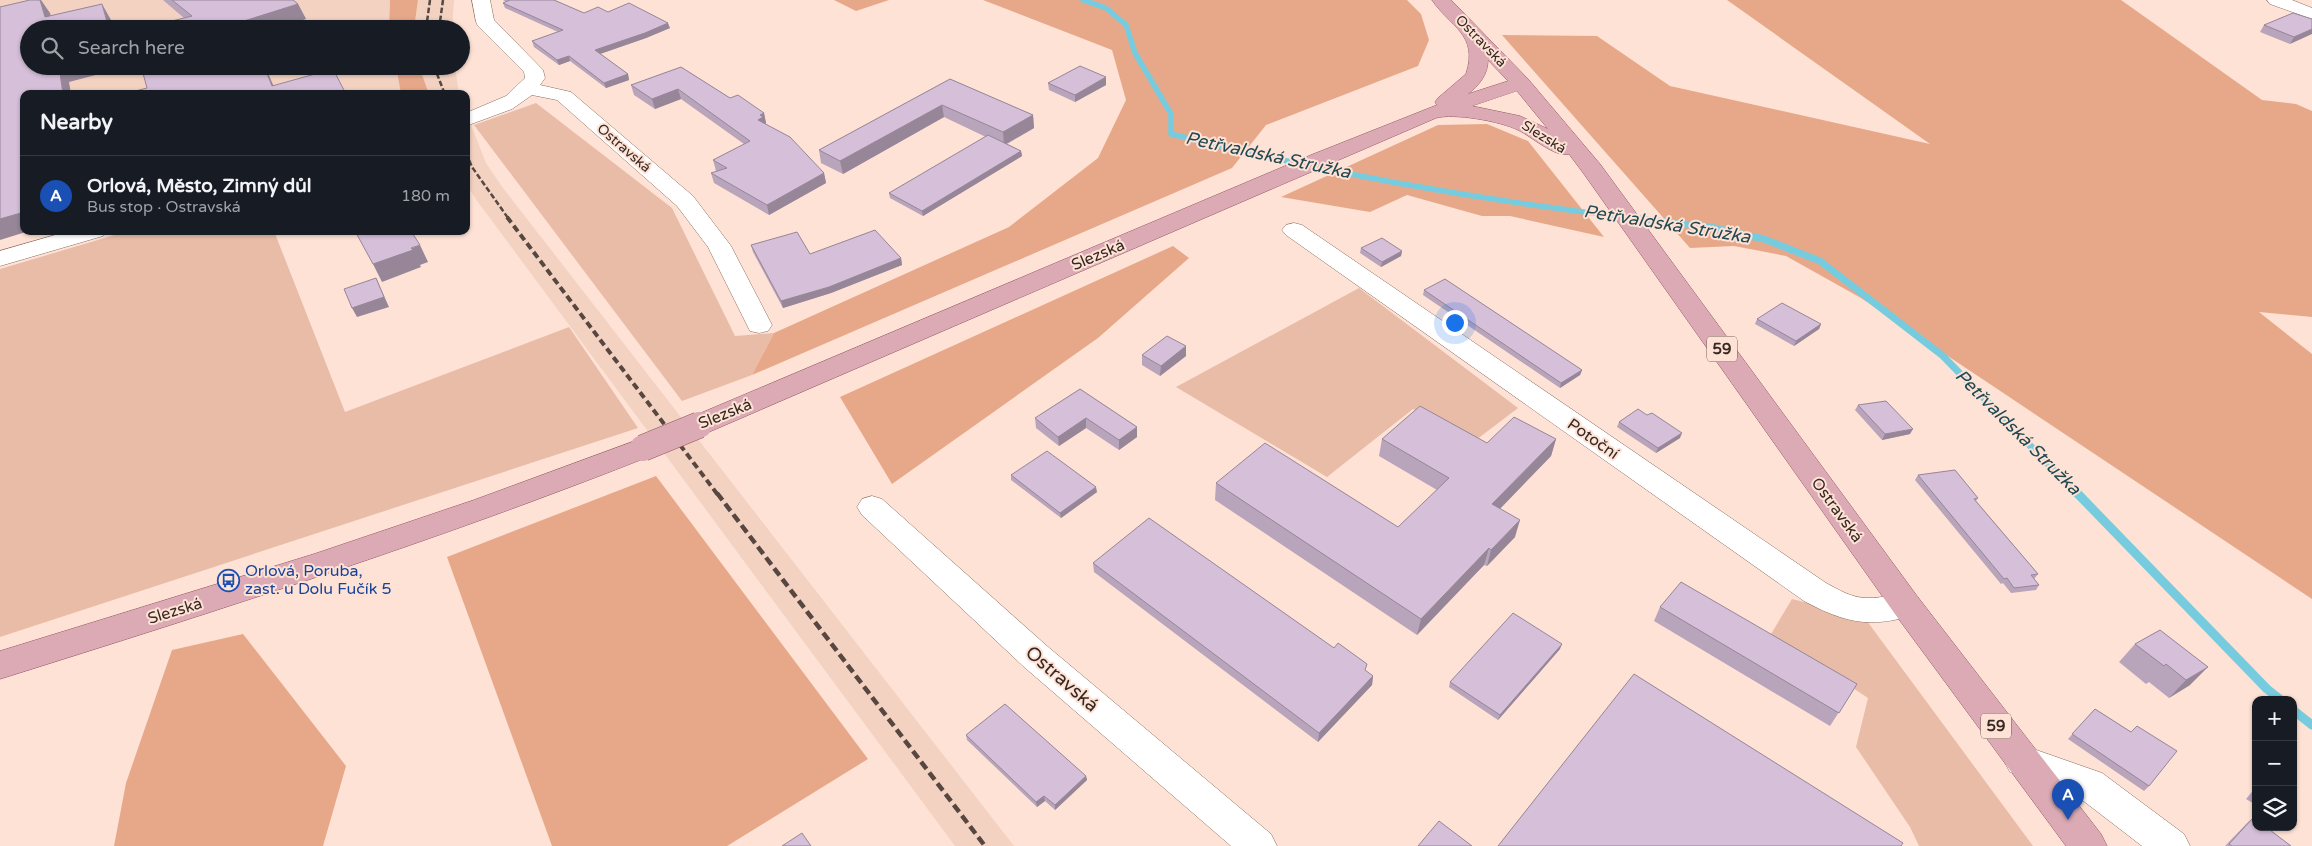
<!DOCTYPE html>
<html lang="en">
<head>
<meta charset="utf-8">
<style>
  body { margin:0; font-family:"Varela Round",sans-serif; background:#20242c; color:#f1f3f6 }
  .controls { position:absolute; right:15px; bottom:15px; display:grid; overflow:hidden; border-radius:10px; box-shadow:0 1px 4px #0004 }
  .controls button { width:45px; height:45px; display:grid; place-items:center; padding:0; border:0; border-bottom:1px solid #363941; background:#171b24; color:#f1f3f6; font:25px sans-serif }
  .you { position:absolute; left:1454px; top:322px; width:18px; height:18px; margin:-12px; border:4px solid #fff; border-radius:50%; background:#1a73e8; box-shadow:0 0 0 8px #1a73e833 }
  .badge { display:grid; place-items:center; width:32px; height:32px; border-radius:50%; background:#ea580c; color:#fff; font-size:16px; font-weight:700 }
  .pin { position:absolute; translate:-50% -41px; filter:drop-shadow(0 1px 2px #0008) }
  .pin::after { content:''; position:absolute; top:26px; width:18px; height:15px; background:inherit; clip-path:polygon(0 0,100% 0,50% 100%) }
  .list { margin:0; padding:0; list-style:none }
  h2 { display:flex; justify-content:space-between; align-items:center; height:65px; margin:0; padding:0 20px; font-size:21px }
  h2 small { font-size:16px; font-weight:400; color:#9ea1a6 }
  .list li { display:grid; grid-template-columns:32px 1fr auto; gap:15px; align-items:center; box-sizing:border-box; height:80px; padding:0 20px; border-top:1px solid #363941 }
  .list b { display:block; font-size:19px; white-space:nowrap }
  .list p { margin:0; font-size:16px; white-space:nowrap; color:#9ea1a6 }
  .list em { font-size:16px; font-style:normal; color:#9ea1a6 }
  .icon { flex:none; width:28px; height:28px; fill:none; stroke:currentColor; stroke-width:2; stroke-linecap:round; stroke-linejoin:round }
  .map { position:relative; flex:none; width:2312px; height:846px; overflow:hidden }
  .search { position:absolute; background:#171b24; box-shadow:0 1px 4px #0004; left:20px; top:20px; width:450px; height:55px; display:flex; align-items:center; gap:12px; box-sizing:border-box; padding:0 18px; border-radius:28px; color:#9ea1a6; font-size:19px }
  .panel { position:absolute; background:#171b24; box-shadow:0 1px 4px #0004; left:20px; top:90px; width:450px; height:145px; border-radius:10px }
  .map>svg:first-child { display:block }
  .built { fill:#f3d2c2 }
  .green { fill:#e9bca7 }
  .forest { fill:#e7a889 }
  .lines { fill:none; stroke-linecap:round; stroke-linejoin:round }
  .stream-far2 { stroke:#76ccde; stroke-width:5.5 }
  .stream-far1 { stroke:#76ccde; stroke-width:7 }
  .stream { stroke:#76ccde; stroke-width:9 }
  .minor-casing { stroke:#8a6c5d; stroke-width:1 }
  .major-casing { stroke:#925862; stroke-width:1 }
  .minor { fill:#fff; fill-rule:evenodd }
  .major { fill:#dbaab5; fill-rule:evenodd }
  .rail-far2 { stroke:#574740; stroke-width:2.5; stroke-dasharray:5.5 2.5; stroke-linecap:butt }
  .rail-far1 { stroke:#574740; stroke-width:4; stroke-dasharray:7 4; stroke-linecap:butt }
  .rail { stroke:#574740; stroke-width:4.5; stroke-dasharray:9 4.5; stroke-linecap:butt }
  .major-bridge-casing { stroke:#925862; stroke-width:27; stroke-linecap:butt }
  .major-bridge { stroke:#dbaab5; stroke-width:26 }
  .wall { fill:#b8a4bb }
  .shaded-wall { fill:#968698 }
  .building { fill:#d6bfd9; stroke:#968698 }
  .labels { text-anchor:middle; dominant-baseline:central; stroke-width:4; stroke-linejoin:round; paint-order:stroke }
  .far-street-label { font-size:14px; fill:#362923; stroke:#fee2d5 }
  .shield { fill:#fee2d5; stroke:#726058; stroke-width:1 }
  .shield-label { font-size:15px; font-weight:bold; fill:#362923 }
  .street-label { font-size:16px; fill:#362923; stroke:#fee2d5 }
  .transit-label { font-size:16px; fill:#164399; stroke:#fee2d5; text-anchor:start }
  .water-label { font-size:18px; font-style:italic; fill:#214951; stroke:#fee2d5 }
  .near-street-label { font-size:19px; fill:#362923; stroke:#fee2d5 }
</style>
</head>
<body>
<div class="map">
<svg width="2312" height="846" viewBox="0 0 2312 846">
  <rect width="100%" height="100%" fill="#fee2d5"/>
  <path class="built" d="M0 0H390L389 29H29V66H396L401 94H24V231L0 239Z
    M418 0H454L452 29H414Z
    M419 66H455L459 94H429Z
    M466 112 486 163 503 188 1014 846H955L475 198 466 184Z"/>
  <path class="green" d="M536 103 672 208 735 336 774 333 752 375 682 401 474 125Z
    M128 231H274L345 412 569 327 638 428 0 637V269Z
    M1359 288 1518 408 1476 440 1413 409 1327 477 1176 387Z
    M1792 599 1864 617 2033 846H1919L1910 827 1856 747 1868 698 1771 634Z"/>
  <path class="forest" d="M390 0H418L414 29H389Z
    M834 0H889L856 11Z
    M983 0H1407L1421 14 1429 40 1418 66 1266 125 1232 168 752 375 774 333 1009 227 1098 158 1126 100 1112 50Z
    M1727 0H2121L2262 100 2296 104 2312 111V317L2259 312 2312 354V599L1861 298 1786 256 1734 246 1690 248 1502 35 1597 36 1670 86 1930 144Z
    M396 66H419L429 94H401Z
    M1487 124 1528 141 1604 237 1510 216H1482L1407 195 1370 212 1281 197 1438 125Z
    M1173 246 1189 258 1098 338 892 484 840 397Z
    M656 476 868 759 727 846H552L447 557Z
    M243 634 346 766 323 846H114L126 783 172 650Z"/>
  <g class="lines">
    <path class="stream-far2" d="M1083 0 1106 8 1126 25 1135 53 1171 114V134C1322 172 1478 200 1633 218"/>
    <path class="stream-far1" d="M1622 217 1710 227 1764 239 1820 261 1943 356 2078 495"/>
    <path class="stream" d="M2077 493 2267 689 2281 700
      M2293 710 2312 725"/>
    <defs>
      <path id="minor" d="M472 0H490L494 20 543 70 545 78 540 85 571 92 693 196 731 246 772 325 768 331 759 333 750 331 708 247 677 206 557 100 532 95 512 109 466 126V113L506 96 525 78 524 72 478 26 476 22Z
        M2267 0H2292L2312 8V19L2270 4Z
        M1294 223 1302 225 1826 583C1839 590 1852 598 1867 598 1885 599 1898 590 1917 596L1922 605 1917 614C1871 629 1845 623 1804 601L1286 235 1282 230 1286 225Z
        M69 231H106L103 236 0 266V251Z
        M872 496 882 499 1047 646 1271 834 1277 846H1231L1023 666 862 515 857 507 862 499Z
        M2022 745 2102 773 2184 834 2190 846H2142L2077 796 2010 772 2004 761 2010 750Z"/>
      <path id="major" d="M1432 0H1451L1528 79 1600 164 1917 596 2101 834 2107 846H2066L1895 614 1584 174 1569 154C1555 158 1531 136 1518 130 1500 121 1453 113 1436 118L709 432 699 435 689 432 685 425 689 418 1311 155 1437 105 1435 102 1438 98 1466 74C1479 34 1450 27 1432 0ZM1488 60 1508 81 1468 94C1479 85 1488 75 1488 60ZM1517 91 1548 129 1520 116 1472 106Z
        M643 438 653 441 657 448 653 455C439 540 220 610 0 679V651L314 554 474 500Z"/>
    </defs>
    <use href="#minor" class="minor-casing"/>
    <use href="#major" class="major-casing"/>
    <use href="#minor" class="minor"/>
    <use href="#major" class="major"/>
    <path class="rail-far2" d="M426 29 430 0
      M439 29 443 0
      M434 66 444 92
      M466 153 472 167 508 218"/>
    <path class="rail-far1" d="M507 217 718 495"/>
    <path class="rail" d="M717 493 985 846"/>
    <defs>
      <path id="major-bridge" d="M643 448 699 425"/>
    </defs>
    <use href="#major-bridge" class="major-bridge-casing"/>
    <use href="#major-bridge" class="major-bridge"/>
  </g>
  <path class="wall" d="M163 0H293L298 4 306 19 184 18Z
    M503 0H554L584 13 608 12 670 28 646 38 600 54 628 74 629 80 606 88 570 61 559 65 534 47 532 41 558 32 505 8 503 3 506 2Z
    M2312 19 2290 44 2260 32 2264 25Z
    M681 67 730 98 764 113 766 123V124L824 173 826 183 769 215 714 183 711 173 717 171H716L713 160 744 144 681 99 655 109 634 95 631 85Z
    M1106 77V85L1075 102 1049 90 1048 83Z
    M950 79 1033 115 1034 128 1007 144 1021 151 1022 156 923 216 890 198 889 193 986 137 944 117 843 174 821 163 819 150Z
    M751 245 810 254 901 258 902 265 831 293 783 308 753 252Z
    M1361 248 1402 251 1401 256 1381 267 1360 253Z
    M1424 290 1582 370 1580 375 1560 388 1423 295Z
    M1757 319 1821 324 1819 329 1794 346 1755 324Z
    M1186 346V356L1160 376 1142 365V355Z
    M1080 389 1137 427V437L1119 450 1086 428 1059 446 1036 428 1035 418Z
    M1858 405 1910 434 1882 440 1855 410Z
    M1647 415 1680 438 1656 453 1617 427 1619 422Z
    M1382 439 1487 443 1556 439 1551 456 1500 509 1515 537 1487 566 1484 565 1417 635 1215 500 1216 483 1398 527 1437 490 1379 456Z
    M1011 475 1097 492 1061 518 1011 480Z
    M1918 475 1978 498 1976 501 2038 574 2034 579 2039 585 2036 590 2011 593 2003 583 2001 584 1915 480Z
    M1093 563 1366 671 1373 676 1372 685 1318 742 1094 572Z
    M1660 607 1857 684 1830 726 1654 621Z
    M2160 630 2190 685 2169 698 2149 682 2146 684 2119 662 2135 644Z
    M1560 649 1498 720 1449 687 1450 682Z
    M2095 709 2131 732 2137 726 2149 786 2144 791 2068 739Z
    M966 735 1086 776 1087 780 1055 810 1045 801 1037 807 967 740Z
    M2256 787V805L2246 799Z
    M2253 818 2291 846H2225L2248 822Z"/>
  <path class="shaded-wall" d="M40 0H41L50 13 54 29 45 17Z
    M102 4 111 20 114 29H109Z
    M298 4 306 19 277 29H247L244 21Z
    M668 23 670 28 646 38 597 55 595 50Z
    M2312 29V34L2290 44 2294 37Z
    M569 56 570 61 559 65 557 60Z
    M59 66H126V67L69 82 71 94H63Z
    M264 66H265L277 94 272 86Z
    M628 74 629 80 606 88 604 83Z
    M1106 77V85L1075 102V95Z
    M678 89 681 99 655 109 652 99Z
    M942 105 944 117 843 174 840 161Z
    M764 113 766 123 765 124 758 120 760 115Z
    M1033 115 1034 128 1004 145 1003 132Z
    M1021 151 1022 156 923 216 922 211Z
    M824 173 826 183 769 215 767 205Z
    M24 212V231H29L0 240V219Z
    M420 245 428 262 420 265 421 267 382 282 373 264Z
    M1402 251 1401 256 1381 267 1382 262Z
    M901 258 902 265 831 293 783 308 781 301Z
    M376 278 389 307 357 317 352 308Z
    M1821 324 1819 329 1794 346 1796 341Z
    M1186 346V356L1160 376 1161 366Z
    M1582 370 1580 375 1560 388 1561 383Z
    M1086 418V428L1059 446 1058 437Z
    M1137 427V437L1119 450V440Z
    M1913 429 1910 434 1882 440 1885 434Z
    M1682 433 1680 438 1656 453 1658 448Z
    M1556 439 1551 456 1488 521 1492 504Z
    M1096 487 1097 492 1061 518 1060 513Z
    M1520 520 1515 537 1487 566 1491 550Z
    M1489 548 1484 565 1417 635 1421 619Z
    M1562 644 1560 649 1498 720 1500 715Z
    M2208 667 2190 685 2169 698 2186 680Z
    M1373 676 1372 685 1318 742 1319 733Z
    M1086 776 1087 780 1055 810V805Z
    M1044 796 1045 801 1037 807 1036 802Z"/>
  <path class="building" d="M30 0H40L45 17 102 4 109 29H29V66H59L63 94H24V212L0 219V7Z
    M172 0H293L298 4 244 21 247 29H140L192 16Z
    M510 0H554L584 13 598 7 608 12 629 3 668 23 645 33 595 50 628 74 604 83 569 56 557 60 532 41 563 30 503 3Z
    M2293 13 2312 19V29L2294 37 2264 25Z
    M141 66H264L272 86 333 69 346 94H124L147 88Z
    M1080 66 1106 77 1075 95 1048 83Z
    M681 67 730 98 738 95 764 113 760 115 763 117 758 120 790 137 824 173 767 205 711 173 727 168 713 160 750 141 678 89 652 99 631 85Z
    M950 79 1033 115 1003 132 942 105 840 161 819 150Z
    M988 135 1021 151 922 211 889 193Z
    M875 230 901 258 829 287 781 301 751 245 797 232 810 254Z
    M355 231H411L420 245 411 248 413 250 373 264Z
    M1382 238 1402 251 1382 262 1361 248Z
    M376 278 384 297 352 308 344 289Z
    M1445 279 1582 370 1561 383 1424 290Z
    M1782 303 1821 324 1796 341 1757 319Z
    M1167 336 1186 346 1161 366 1142 355Z
    M1080 389 1137 427 1119 440 1086 418 1058 437 1035 418Z
    M1886 401 1913 429 1885 434 1858 405Z
    M1420 406 1487 443 1514 417 1556 439 1492 504 1520 520 1491 550 1489 548 1421 619 1216 483 1265 443 1398 527 1449 478 1382 439Z
    M1638 409 1647 415 1652 413 1682 433 1658 448 1619 422Z
    M1047 451 1096 487 1060 513 1011 475Z
    M1955 470 1978 498 1974 499 2038 574 2031 575 2039 585 2014 588 2007 578 2004 579 1918 475Z
    M1149 518 1334 648 1338 643 1367 664 1365 670 1373 676 1319 733 1093 563Z
    M1681 582 1857 684 1839 713 1660 607Z
    M1513 613 1562 644 1500 715 1450 682Z
    M2160 630 2208 667 2186 680 2166 664 2164 666 2135 644Z
    M1634 674 1903 843 1901 846H1498Z
    M1005 704 1086 776 1055 805 1044 796 1036 802 966 735Z
    M2095 709 2131 732 2137 726 2177 751 2149 786 2072 734Z
    M2256 790V797L2252 794Z
    M2253 818 2256 820V827H2266L2291 846H2232L2229 844Z
    M1439 821 1472 846H1418Z
    M802 833 811 846H782Z"/>
  <defs>
    <symbol id="bus-ring" viewBox="-11 -11 22 22"><circle r="9.5" fill="#fee2d5" stroke="#1a4fb4" stroke-width="1.5"/><path d="M-5-6H5V4H4V6H2V4H-2V6H-4V4H-5ZM-3.5-4V0h7V-4ZM-3.5 1.2v1.5H-2V1.2ZM2 1.2v1.5H3.5V1.2Z" fill="#1a4fb4"/></symbol>
  </defs>
  <g fill-rule="evenodd">
    <use href="#bus-ring" x="216" y="568" width="25" height="25"/>
  </g>
  <g class="labels">
    <g class="far-street-label">
      <text transform="translate(1481 41) rotate(46)">Ostravská</text>
      <text transform="translate(1544 137) rotate(32)">Slezská</text>
      <text transform="translate(624 148) rotate(41)">Ostravská</text>
    </g>
    <g class="shield">
      <rect x="1707" y="336.5" width="30" height="25" rx="4"/>
      <rect x="1981" y="713.5" width="30" height="25" rx="4"/>
    </g>
    <g class="shield-label">
      <text x="1722" y="349">59</text>
      <text x="1996" y="726">59</text>
    </g>
    <g class="street-label">
      <text transform="translate(1098 255) rotate(-23)">Slezská</text>
      <text transform="translate(725 414) rotate(-22)">Slezská</text>
      <text transform="translate(1593 439) rotate(35)">Potoční</text>
      <text transform="translate(1837 510) rotate(54)">Ostravská</text>
      <text transform="translate(175 611) rotate(-17)">Slezská</text>
    </g>
    <g class="transit-label">
      <text x="245" y="571">Orlová, Poruba,<tspan x="245" dy="18">zast. u Dolu Fučík 5</tspan></text>
    </g>
    <g class="water-label">
      <text transform="translate(1268 155) rotate(12)">Petřvaldská Stružka</text>
      <text transform="translate(1667 224) rotate(9)">Petřvaldská Stružka</text>
      <text transform="translate(2018 432) rotate(45)">Petřvaldská Stružka</text>
    </g>
    <g class="near-street-label">
      <text transform="translate(1062 679) rotate(41)">Ostravská</text>
    </g>
  </g>
</svg>
<div class="controls">
<button>+</button>
<button>−</button>
<button><svg class="icon" aria-label="layers" viewBox="0 0 24 24"><path d="M12 4l9 5-9 5-9-5zM3 14l9 5 9-5"/></svg></button>
</div>
<div class="you"></div>
<div class="pin badge" style="left:2068px;top:820px;background:#1a4fb4">A</div>
<div class="search"><svg class="icon" aria-label="search" viewBox="0 0 24 24"><circle cx="10" cy="10" r="6"/><path d="M15 15l6 6"/></svg>Search here</div>
<section class="panel">
<h2>Nearby<small></small></h2>
<ul class="list">
<li><span class="badge" style="background:#1a4fb4">A</span><div><b>Orlová, Město, Zimný důl</b><p>Bus stop · Ostravská</p></div><em>180 m</em></li>
</ul>
</section>
</div>
</body>
</html>
